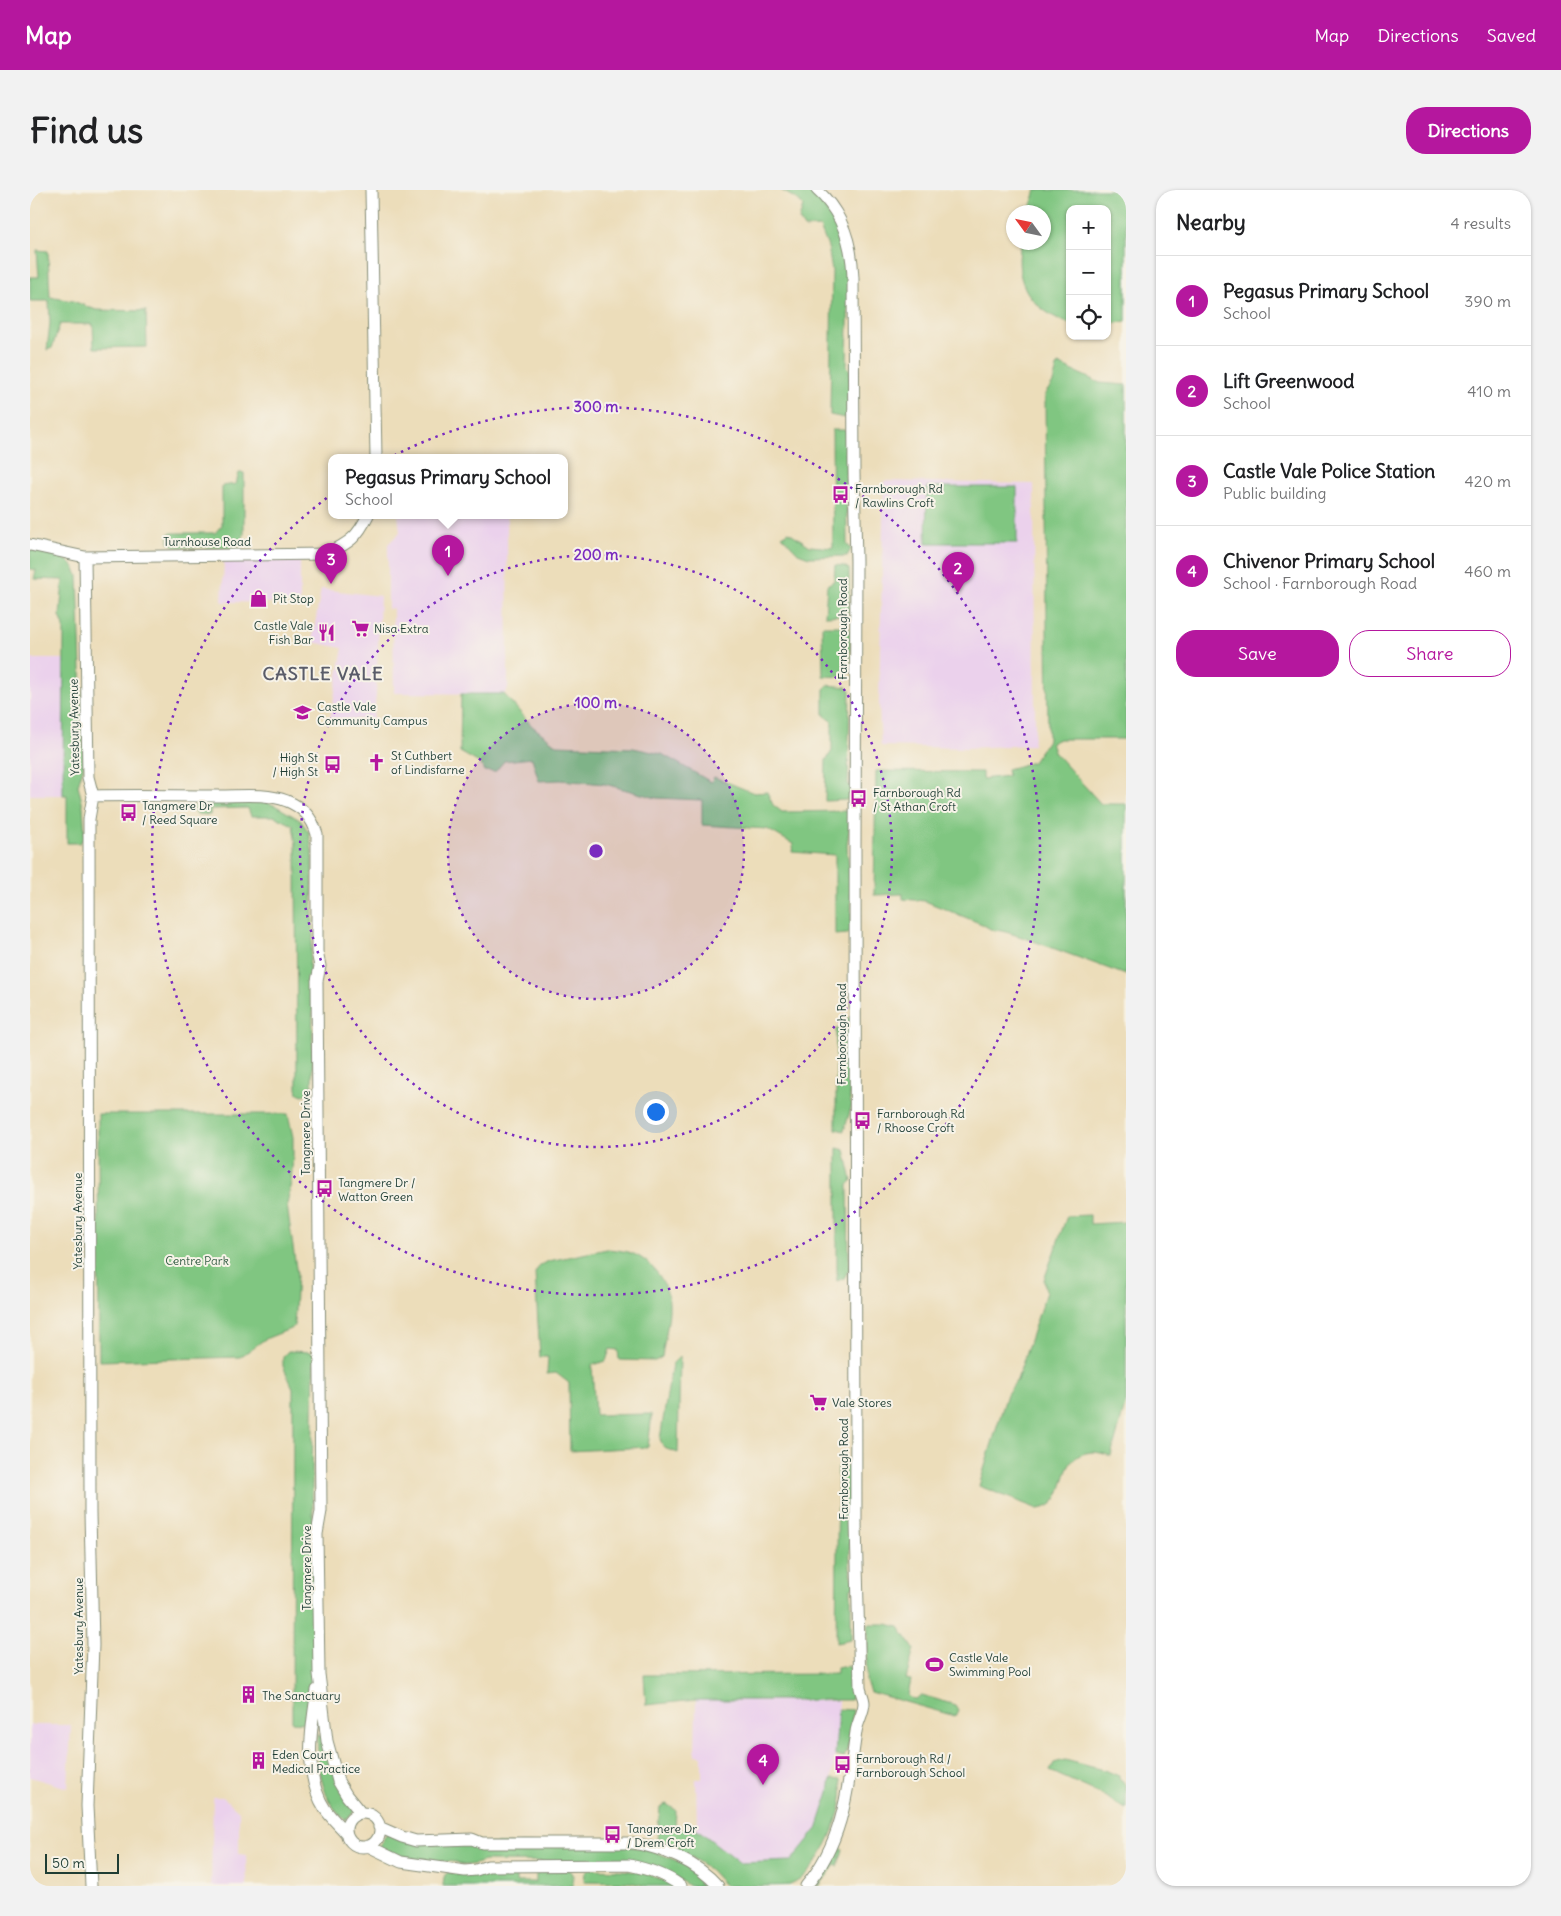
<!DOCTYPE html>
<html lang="en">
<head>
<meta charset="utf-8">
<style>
  body { margin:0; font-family:Delius,sans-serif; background:#f2f2f2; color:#202124 }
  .controls { position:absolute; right:15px; top:15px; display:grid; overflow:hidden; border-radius:10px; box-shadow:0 1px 4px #0004 }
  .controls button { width:45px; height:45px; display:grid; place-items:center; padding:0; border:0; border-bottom:1px solid #e0e0e0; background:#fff; color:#202124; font:25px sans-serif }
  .compass { position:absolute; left:976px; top:15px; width:45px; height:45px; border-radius:50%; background:#fff; box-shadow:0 1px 4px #0004; rotate:303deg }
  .scale { position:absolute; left:15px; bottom:12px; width:74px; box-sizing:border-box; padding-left:5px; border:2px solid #1f3d34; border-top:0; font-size:14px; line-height:18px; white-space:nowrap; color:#1f3d34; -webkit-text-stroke:4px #f7f3e8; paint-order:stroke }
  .you { position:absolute; left:625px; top:921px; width:18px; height:18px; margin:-12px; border:4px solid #fff; border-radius:50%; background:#1a73e8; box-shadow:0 0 0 8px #1a73e833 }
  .badge { display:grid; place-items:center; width:32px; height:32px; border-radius:50%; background:#b5179e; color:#fff; font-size:16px; font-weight:700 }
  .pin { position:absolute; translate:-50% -41px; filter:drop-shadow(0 1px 2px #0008) }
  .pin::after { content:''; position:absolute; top:26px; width:18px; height:15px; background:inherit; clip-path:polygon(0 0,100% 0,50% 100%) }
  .popup { position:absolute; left:298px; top:264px; width:240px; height:65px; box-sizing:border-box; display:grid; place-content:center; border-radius:10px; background:#fff; filter:drop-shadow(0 1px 4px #0005); font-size:16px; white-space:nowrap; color:#757577 }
  .popup b { font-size:19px; color:#202124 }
  .popup::after { content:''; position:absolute; left:50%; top:100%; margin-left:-10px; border:10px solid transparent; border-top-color:#fff }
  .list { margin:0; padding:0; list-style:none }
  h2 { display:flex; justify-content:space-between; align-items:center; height:65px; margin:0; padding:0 20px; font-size:21px }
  h2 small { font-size:16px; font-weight:400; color:#757577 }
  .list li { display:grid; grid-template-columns:32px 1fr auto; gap:15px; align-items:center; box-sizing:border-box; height:90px; padding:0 20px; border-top:1px solid #e0e0e0 }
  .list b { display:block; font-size:19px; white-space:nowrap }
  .list p { margin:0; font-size:16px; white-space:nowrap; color:#757577 }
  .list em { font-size:16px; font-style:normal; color:#757577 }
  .actions { display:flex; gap:10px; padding:15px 20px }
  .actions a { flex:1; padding:11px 0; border:1px solid #b5179e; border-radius:20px; text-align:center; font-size:18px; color:#b5179e }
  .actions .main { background:#b5179e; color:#fff }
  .icon { flex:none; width:28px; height:28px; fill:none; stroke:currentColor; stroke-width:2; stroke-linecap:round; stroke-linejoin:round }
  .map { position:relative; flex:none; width:1096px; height:1696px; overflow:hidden; border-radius:20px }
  header { display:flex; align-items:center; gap:30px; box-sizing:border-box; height:70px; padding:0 25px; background:#b5179e; color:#fff }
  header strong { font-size:24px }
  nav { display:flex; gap:28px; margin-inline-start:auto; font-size:18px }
  .intro { display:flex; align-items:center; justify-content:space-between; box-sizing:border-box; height:120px; padding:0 30px }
  h1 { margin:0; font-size:35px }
  .button { padding:12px 22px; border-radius:20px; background:#b5179e; color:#fff; font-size:18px; font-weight:700 }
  main { display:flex; gap:30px; padding:0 30px }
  aside { flex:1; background:#fff; border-radius:20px; box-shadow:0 1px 4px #0004 }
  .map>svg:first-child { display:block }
  .built { fill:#ebd1ec }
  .green { fill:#80c681; stroke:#50825a }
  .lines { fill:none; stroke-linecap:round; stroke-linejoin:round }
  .minor-casing { stroke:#868d77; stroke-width:13 }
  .minor { stroke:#fff; stroke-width:11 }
  .ring { fill:none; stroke:#7b2cbf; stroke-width:2.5; stroke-dasharray:2.5 5 }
  .labels { text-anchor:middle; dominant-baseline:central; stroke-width:4; stroke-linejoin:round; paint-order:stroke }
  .poi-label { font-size:12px; fill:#1f3d34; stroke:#f7f3e8; text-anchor:start }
  .street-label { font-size:12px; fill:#1f3d34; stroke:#f7f3e8 }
  .park-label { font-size:12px; fill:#375f47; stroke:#f7f3e8 }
  .district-label { font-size:18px; font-weight:bold; letter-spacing:1px; fill:#5a5c69; stroke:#f7f3e8 }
  .centre { fill:#7b2cbf; stroke:#f7f3e8; stroke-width:2.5 }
  .ring-label { font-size:15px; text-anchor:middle; font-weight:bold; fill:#7b2cbf; stroke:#f7f3e8; stroke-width:4; stroke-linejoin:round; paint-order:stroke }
</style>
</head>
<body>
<header>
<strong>Map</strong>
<nav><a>Map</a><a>Directions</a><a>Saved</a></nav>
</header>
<div class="intro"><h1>Find us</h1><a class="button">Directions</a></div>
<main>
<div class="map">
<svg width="1096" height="1696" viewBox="0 0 1096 1696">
  <rect width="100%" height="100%" fill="#f7f3e8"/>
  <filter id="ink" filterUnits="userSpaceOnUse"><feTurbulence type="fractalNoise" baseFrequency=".02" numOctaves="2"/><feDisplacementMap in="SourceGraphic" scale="10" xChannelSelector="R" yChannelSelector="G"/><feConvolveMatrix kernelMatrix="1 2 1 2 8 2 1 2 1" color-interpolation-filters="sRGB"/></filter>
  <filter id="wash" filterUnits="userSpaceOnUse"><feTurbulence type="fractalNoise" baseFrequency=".0096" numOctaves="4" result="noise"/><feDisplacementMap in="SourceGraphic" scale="20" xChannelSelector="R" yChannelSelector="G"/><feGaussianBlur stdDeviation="1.12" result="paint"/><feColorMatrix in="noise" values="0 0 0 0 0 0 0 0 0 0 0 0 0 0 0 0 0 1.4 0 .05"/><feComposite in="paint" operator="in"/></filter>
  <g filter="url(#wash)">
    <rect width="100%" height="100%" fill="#ecddba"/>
    <path class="built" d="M854 291 1004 294 1005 538 1003 555 935 558 851 556 849 512Z
      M368 325H477L478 499 474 504 364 503 363 418 358 419V354L370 342Z
      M270 369V413L192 412 194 371Z
      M291 399 350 406 346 506 343 529H300L313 458 282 452Z
      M0 469H34L33 605H0Z
      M666 1510 808 1511 805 1566 799 1602 787 1639 761 1671 710 1673 667 1639 666 1589H672V1566L665 1565Z
      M0 1535H41L38 1598 0 1587Z
      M183 1607H193L209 1621V1664L216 1665 217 1696H181Z"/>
    <path class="green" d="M751 0C758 0 771 0 778 0 785 3 791 13 796 20 826 65 817 125 817 177L820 180V223L815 228 800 225 802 81 798 57 790 37 774 38 769 30 773 16 768 10Z
      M1006 0H1096V131L1077 135V19H1040V134C1001 119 983 94 991 53L1014 52V22H999Z
      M7 60 18 61 20 107 43 111 66 120 116 121 117 157 64 158 63 134H30L22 158 17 160 20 133 19 111H0V87H9Z
      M1028 174 1070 193 1096 195V549H1029L1021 553 1024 562 1071 614H1096V785L998 749 973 741 962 740 952 734 895 711 873 709V704L844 705 846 581 952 582V589L978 586 977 579 1003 572 1018 550 1015 204 1023 193Z
      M802 240H814L819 243 820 246 816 252 817 354 821 359 817 366 779 367 768 363 752 346 759 342 780 356 803 358Z
      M209 283H214V344L212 350 223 352 203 358 147 357 139 353V343H185L192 335V296L206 294Z
      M897 297H987V353H896Z
      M0 360C20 364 41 364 48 386L54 575 48 595 53 616 55 647 50 653H37V605H33L34 436 30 426 33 390 4 389 6 380 0 379Z
      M805 375 814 376 819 379V421L815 425 795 426 797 395 804 391Z
      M792 436H815L820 440V482L815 487 793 486Z
      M798 495 817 497 820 500 818 594 822 597 820 608 816 610 795 611 796 570 802 561V531L794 525V499Z
      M431 504H474L502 536 527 555 603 558 632 564 681 592 684 587 724 603 737 602 743 615 752 622 817 621C822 627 818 646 817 655 817 667 820 678 820 690 822 707 821 725 821 742L817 744 805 745V665L762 662 763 654 737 639 672 635V610L626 608 575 594 530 590 509 591 502 568 474 571 465 582 454 581 451 574 430 562Z
      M230 610 246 616 270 630 279 642 282 661 283 747 279 776 283 813 282 901 273 905 268 903 267 898 266 655 263 635 244 626H221L218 618 180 619V625L167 624 163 620 166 614Z
      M818 827 822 831 819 836 820 911 822 915 814 941 806 939V839H816V829Z
      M68 924H258L263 947V966L261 992 257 1015 267 1085 264 1136 260 1139 235 1149 210 1167 69 1171Z
      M807 958 815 960 822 991 818 995 819 1079 814 1088 807 1091Z
      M1060 1025V1034L1096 1032V1212L1081 1266C1075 1264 1068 1262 1062 1262 1022 1265 1044 1316 1008 1319L949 1296 977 1204 987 1190 1016 1102 1014 1090 1037 1026Z
      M577 1059C588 1060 598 1061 608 1066 624 1075 638 1094 639 1113 640 1129 634 1151 632 1167L625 1171 589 1170 588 1160 580 1159 576 1171 562 1175 565 1225 622 1224 618 1257 540 1261 539 1193 526 1183 517 1184 518 1167H510L505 1083 510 1075 519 1071Z
      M258 1161 281 1162 284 1166 282 1296 284 1354 282 1423 285 1424V1473L279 1527 274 1533 262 1532 263 1198 253 1176V1167Z
      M650 1166 648 1263 634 1258 630 1249 642 1174Z
      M817 1276 821 1280 823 1290 819 1294 820 1377 824 1396 821 1398V1450L806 1453 808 1277Z
      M838 1434H857L869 1437 884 1459 876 1489 881 1490 878 1505 881 1508 886 1509 892 1505 925 1515 928 1520 925 1526 840 1502 836 1492Z
      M817 1476 823 1479 821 1510H666L616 1515 614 1485 807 1484V1478Z
      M808 1519 823 1520 819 1553 814 1568 805 1566Z
      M287 1544 294 1550 325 1621 315 1630C290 1609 288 1575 287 1544Z
      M1035 1570 1077 1581 1089 1586V1589L1096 1595V1619L1069 1603 1020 1581 1024 1573Z
      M801 1589 811 1590C812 1596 813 1603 812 1609 808 1635 787 1685 760 1695 752 1696 706 1696 695 1696L680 1680 663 1668 627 1651 630 1617 636 1614 646 1620 645 1640 667 1639 710 1673 761 1671 787 1639 799 1602Z
      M357 1643 419 1653 594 1656 618 1659 657 1675 682 1696H659L645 1687 602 1672 454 1671C446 1674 434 1678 426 1672 397 1670 375 1671 349 1656Z
      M810 1657 813 1659 808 1676 805 1675 789 1696H787Z
      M559 1679C593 1680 614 1679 644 1696H617L598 1692 554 1691 555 1683Z
      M539 1680 543 1685V1696H413L414 1687 418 1682 427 1684 486 1682V1692H506V1681Z"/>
  </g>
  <g filter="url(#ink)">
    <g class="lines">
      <defs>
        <path id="minor" d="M341 0 346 267
          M0 355 55 367 297 364C320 352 327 348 338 325
          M55 367 58 587 63 606 59 629 60 1323 63 1455 57 1616 61 1696
          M63 606C105 605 147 606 189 606 212 606 236 603 257 611 274 618 282 628 287 644V762L290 776 287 791 291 1321 287 1344 289 1484 297 1551 308 1591 317 1606 331 1623
          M287 1500C281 1538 273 1585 295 1619 301 1628 309 1635 316 1643
          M316 1640a17 17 0 1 1 34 0a17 17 0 1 1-34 0Z
          M349 1637 372 1647 386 1651 442 1649 452 1653H603C633 1658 667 1672 688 1696
          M338 1656 371 1672 435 1681 446 1680 458 1676 599 1675C618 1679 635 1684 651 1696
          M776 1696C814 1651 818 1598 826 1542 827 1533 834 1522 834 1513 834 1508 831 1503 830 1498L826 1334 825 656 826 371 824 283 823 88C822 54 813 23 787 0"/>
      </defs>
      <use href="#minor" class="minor-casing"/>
      <use href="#minor" class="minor"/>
    </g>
  </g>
  <circle cx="566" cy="661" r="148" fill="#7b2cbf" fill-opacity=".12"/>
  <g class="ring">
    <circle cx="566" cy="661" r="148"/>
    <circle cx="566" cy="661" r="296"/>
    <circle cx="566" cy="661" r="444"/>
  </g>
  <defs>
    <symbol id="bus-bare" viewBox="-9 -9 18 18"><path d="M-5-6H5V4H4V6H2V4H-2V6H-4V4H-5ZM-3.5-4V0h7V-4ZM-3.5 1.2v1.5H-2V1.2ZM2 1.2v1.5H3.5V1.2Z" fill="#b5179e" stroke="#f7f3e8" stroke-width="2.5" paint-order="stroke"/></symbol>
    <symbol id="shop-bare" viewBox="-9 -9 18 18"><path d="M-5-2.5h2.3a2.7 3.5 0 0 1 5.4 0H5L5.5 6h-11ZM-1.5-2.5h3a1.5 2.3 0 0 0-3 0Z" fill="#b5179e" stroke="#f7f3e8" stroke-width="2.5" paint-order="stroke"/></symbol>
    <symbol id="supermarket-bare" viewBox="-9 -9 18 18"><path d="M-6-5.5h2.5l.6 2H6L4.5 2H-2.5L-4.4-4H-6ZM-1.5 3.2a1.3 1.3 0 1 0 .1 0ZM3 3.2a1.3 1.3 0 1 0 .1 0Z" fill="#b5179e" stroke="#f7f3e8" stroke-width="2.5" paint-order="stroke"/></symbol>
    <symbol id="restaurant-bare" viewBox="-9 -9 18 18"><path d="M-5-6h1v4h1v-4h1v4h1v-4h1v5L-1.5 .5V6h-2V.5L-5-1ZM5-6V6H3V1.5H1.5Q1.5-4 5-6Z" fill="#b5179e" stroke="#f7f3e8" stroke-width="2.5" paint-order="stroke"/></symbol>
    <symbol id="university-bare" viewBox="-9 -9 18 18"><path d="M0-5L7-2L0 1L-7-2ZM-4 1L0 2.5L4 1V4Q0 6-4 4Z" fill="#b5179e" stroke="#f7f3e8" stroke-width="2.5" paint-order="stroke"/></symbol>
    <symbol id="church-bare" viewBox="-9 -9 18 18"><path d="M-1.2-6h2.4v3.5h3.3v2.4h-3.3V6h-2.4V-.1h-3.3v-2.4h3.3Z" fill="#b5179e" stroke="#f7f3e8" stroke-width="2.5" paint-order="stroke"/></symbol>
    <symbol id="stadium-bare" viewBox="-9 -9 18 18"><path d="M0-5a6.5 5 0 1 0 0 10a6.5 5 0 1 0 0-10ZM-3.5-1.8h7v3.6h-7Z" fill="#b5179e" stroke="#f7f3e8" stroke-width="2.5" paint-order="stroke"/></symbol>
    <symbol id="building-bare" viewBox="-9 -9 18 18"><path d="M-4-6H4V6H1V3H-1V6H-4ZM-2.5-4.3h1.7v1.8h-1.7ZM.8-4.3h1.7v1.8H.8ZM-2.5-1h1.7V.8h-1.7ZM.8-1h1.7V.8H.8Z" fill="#b5179e" stroke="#f7f3e8" stroke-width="2.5" paint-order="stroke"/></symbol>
  </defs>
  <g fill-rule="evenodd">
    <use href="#bus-bare" x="798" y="292" width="25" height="25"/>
    <use href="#shop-bare" x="216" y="396" width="25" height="25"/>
    <use href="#supermarket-bare" x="318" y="426" width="25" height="25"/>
    <use href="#restaurant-bare" x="284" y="430" width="25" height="25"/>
    <use href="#university-bare" x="260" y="510" width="25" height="25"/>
    <use href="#church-bare" x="334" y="560" width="25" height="25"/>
    <use href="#bus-bare" x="290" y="562" width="25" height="25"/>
    <use href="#bus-bare" x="816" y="596" width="25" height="25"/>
    <use href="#bus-bare" x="86" y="610" width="25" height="25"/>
    <use href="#bus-bare" x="820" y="918" width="25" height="25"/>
    <use href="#bus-bare" x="282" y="986" width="25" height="25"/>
    <use href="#supermarket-bare" x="776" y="1200" width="25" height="25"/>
    <use href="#stadium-bare" x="892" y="1462" width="25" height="25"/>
    <use href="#building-bare" x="206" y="1492" width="25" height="25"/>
    <use href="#building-bare" x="216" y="1558" width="25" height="25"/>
    <use href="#bus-bare" x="800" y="1562" width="25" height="25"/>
    <use href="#bus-bare" x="570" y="1632" width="25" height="25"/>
  </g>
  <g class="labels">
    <g class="poi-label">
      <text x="825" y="298">Farnborough Rd<tspan x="825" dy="14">/ Rawlins Croft</tspan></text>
      <text x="243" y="408">Pit Stop</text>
      <text x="283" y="435" text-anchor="end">Castle Vale<tspan x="283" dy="14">Fish Bar</tspan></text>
      <text x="344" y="438">Nisa Extra</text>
      <text x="287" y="516">Castle Vale<tspan x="287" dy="14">Community Campus</tspan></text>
      <text x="361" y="565">St Cuthbert<tspan x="361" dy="14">of Lindisfarne</tspan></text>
      <text x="288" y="567" text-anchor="end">High St<tspan x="288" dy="14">/ High St</tspan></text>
      <text x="843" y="602">Farnborough Rd<tspan x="843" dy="14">/ St Athan Croft</tspan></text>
      <text x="112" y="615">Tangmere Dr<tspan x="112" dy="14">/ Reed Square</tspan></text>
      <text x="847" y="923">Farnborough Rd<tspan x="847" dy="14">/ Rhoose Croft</tspan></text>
      <text x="308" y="992">Tangmere Dr /<tspan x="308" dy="14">Watton Green</tspan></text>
      <text x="802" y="1212">Vale Stores</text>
      <text x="919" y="1467">Castle Vale<tspan x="919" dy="14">Swimming Pool</tspan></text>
      <text x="232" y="1505">The Sanctuary</text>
      <text x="242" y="1564">Eden Court<tspan x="242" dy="14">Medical Practice</tspan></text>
      <text x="826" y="1568">Farnborough Rd /<tspan x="826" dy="14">Farnborough School</tspan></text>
      <text x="597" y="1638">Tangmere Dr<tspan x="597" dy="14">/ Drem Croft</tspan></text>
    </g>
    <g class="street-label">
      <text x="177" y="351">Turnhouse Road</text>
      <text transform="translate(812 439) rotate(-90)">Farnborough Road</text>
      <text transform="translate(44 537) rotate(-91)">Yatesbury Avenue</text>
      <text transform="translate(811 844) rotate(-90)">Farnborough Road</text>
      <text transform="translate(275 943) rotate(-90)">Tangmere Drive</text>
      <text transform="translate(47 1031) rotate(-90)">Yatesbury Avenue</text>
      <text transform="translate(813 1279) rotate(-90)">Farnborough Road</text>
      <text transform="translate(276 1378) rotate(-90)">Tangmere Drive</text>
      <text transform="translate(48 1436) rotate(-90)">Yatesbury Avenue</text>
    </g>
    <g class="park-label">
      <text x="167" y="1070">Centre Park</text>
    </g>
    <g class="district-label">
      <text x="293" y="483">CASTLE VALE</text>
    </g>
  </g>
  <circle cx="566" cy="661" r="8" class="centre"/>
  <g class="ring-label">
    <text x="566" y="222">300 m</text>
    <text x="566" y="370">200 m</text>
    <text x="566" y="518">100 m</text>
  </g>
</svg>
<div class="controls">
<button>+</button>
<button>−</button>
<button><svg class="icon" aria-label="locate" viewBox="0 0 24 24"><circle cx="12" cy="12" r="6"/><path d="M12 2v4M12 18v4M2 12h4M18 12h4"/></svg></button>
</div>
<svg class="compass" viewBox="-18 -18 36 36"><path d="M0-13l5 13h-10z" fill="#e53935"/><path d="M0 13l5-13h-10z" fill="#757577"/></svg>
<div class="scale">50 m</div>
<div class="you"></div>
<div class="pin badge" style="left:418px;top:386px">1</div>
<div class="popup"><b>Pegasus Primary School</b>School</div>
<div class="pin badge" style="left:928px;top:403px">2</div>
<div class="pin badge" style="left:301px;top:394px">3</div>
<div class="pin badge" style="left:733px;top:1595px">4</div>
</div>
<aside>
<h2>Nearby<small>4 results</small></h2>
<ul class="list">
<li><span class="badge">1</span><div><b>Pegasus Primary School</b><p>School</p></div><em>390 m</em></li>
<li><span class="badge">2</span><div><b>Lift Greenwood</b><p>School</p></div><em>410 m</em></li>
<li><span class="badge">3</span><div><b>Castle Vale Police Station</b><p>Public building</p></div><em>420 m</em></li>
<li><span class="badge">4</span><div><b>Chivenor Primary School</b><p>School · Farnborough Road</p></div><em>460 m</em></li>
</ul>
<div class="actions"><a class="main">Save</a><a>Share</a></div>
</aside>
</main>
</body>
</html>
